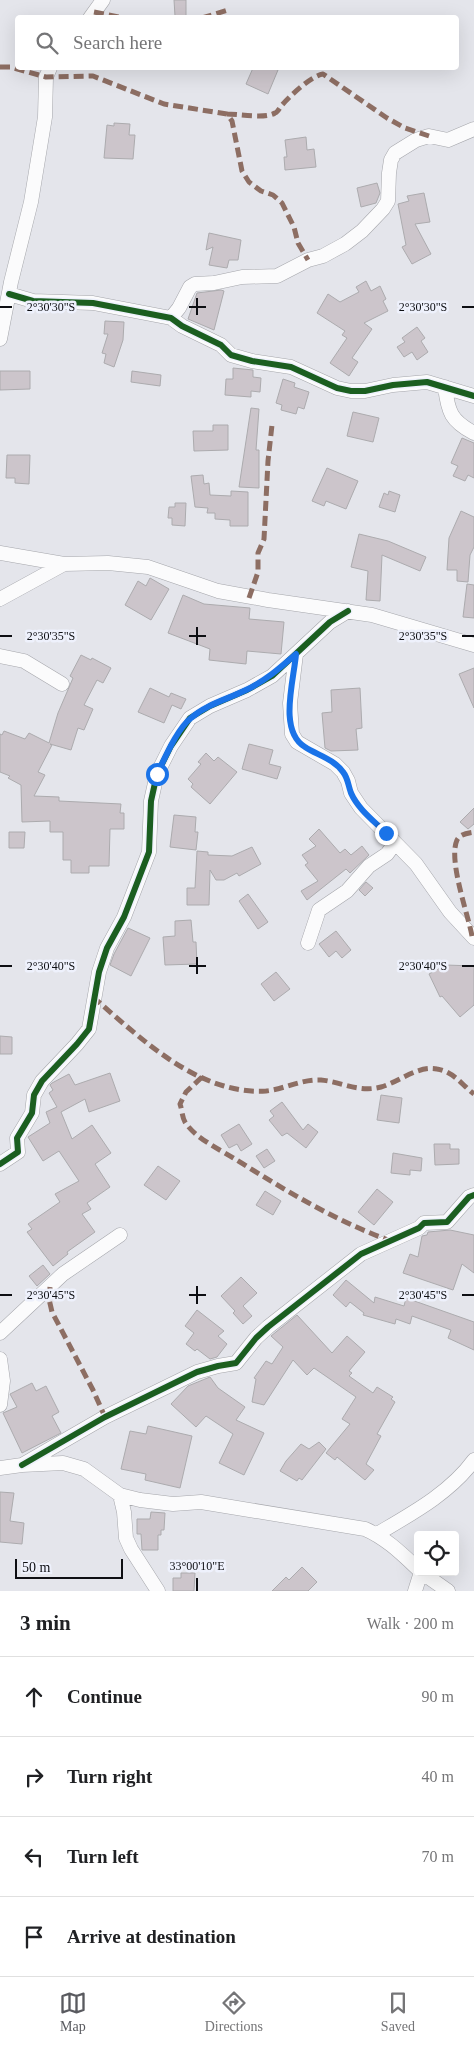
<!DOCTYPE html>
<html lang="en">
<head>
<meta charset="utf-8">
<style>
  body { margin:0; font-family:Georgia,serif; background:#f2f2f2; color:#202124 }
  .controls { position:absolute; right:15px; bottom:15px; display:grid; overflow:hidden; border-radius:5px; box-shadow:0 5px 20px #0002 }
  .controls button { width:45px; height:45px; display:grid; place-items:center; padding:0; border:0; border-bottom:1px solid #e0e0e0; background:#fff; color:#202124; font:25px sans-serif }
  .scale { position:absolute; left:15px; bottom:12px; width:108px; box-sizing:border-box; padding-left:5px; border:2px solid #0e0f13; border-top:0; font-size:14px; line-height:18px; white-space:nowrap; color:#0e0f13; -webkit-text-stroke:4px #eef1fc; paint-order:stroke }
  .stop { position:absolute; width:15px; height:15px; margin:-11px; border:4px solid #1a73e8; border-radius:50%; background:#fff }
  .stop.end { background:#1a73e8; border-color:#fff; box-shadow:0 1px 5px #0008 }
  .list { margin:0; padding:0; list-style:none }
  h2 { display:flex; justify-content:space-between; align-items:center; height:65px; margin:0; padding:0 20px; font-size:21px }
  h2 small { font-size:16px; font-weight:400; color:#757577 }
  .list li { display:grid; grid-template-columns:32px 1fr auto; gap:15px; align-items:center; box-sizing:border-box; height:80px; padding:0 20px; border-top:1px solid #e0e0e0 }
  .list b { display:block; font-size:19px; white-space:nowrap }
  .list em { font-size:16px; font-style:normal; color:#757577 }
  .icon { flex:none; width:28px; height:28px; fill:none; stroke:currentColor; stroke-width:2; stroke-linecap:round; stroke-linejoin:round }
  .map { position:relative; flex:none; width:474px; height:1591px; overflow:hidden }
  .search { position:absolute; background:#fff; box-shadow:0 5px 20px #0002; left:15px; right:15px; top:15px; height:55px; display:flex; align-items:center; gap:12px; box-sizing:border-box; padding:0 18px; border-radius:5px; color:#757577; font-size:19px }
  .sheet { height:385px; background:#fff }
  nav { display:flex; justify-content:space-around; align-items:center; box-sizing:border-box; height:70px; border-top:1px solid #e0e0e0; background:#fff; font-size:14px; color:#757577 }
  nav a { display:grid; justify-items:center; gap:2px }
  nav .on { color:#595a5f }
  .map>svg:first-child { display:block }
  .building { fill:#ccc5cb; stroke:#acabae }
  .lines { fill:none; stroke-linecap:round; stroke-linejoin:round }
  .street-casing { stroke:#a5a6ab; stroke-width:15 }
  .street { stroke:#fbfbfc; stroke-width:14 }
  .quiet { stroke:#8d6e63; stroke-width:5; stroke-dasharray:10 5; stroke-linecap:butt }
  .cycleway-casing { stroke:#eef1fc; stroke-width:9 }
  .cycleway { stroke:#1b5e20; stroke-width:6 }
  .route { stroke:#1a73e8; stroke-width:6 }
  .ticks { fill:none; stroke:#0e0f13; stroke-width:2 }
  .ticks-label { font-size:12px; text-anchor:middle; fill:#0e0f13; stroke:#eef1fc; stroke-width:5; stroke-linejoin:round; paint-order:stroke }
</style>
</head>
<body>
<div class="map">
<svg width="474" height="1591" viewBox="0 0 474 1591">
  <rect width="100%" height="100%" fill="#e4e5eb"/>
  <path class="building" d="M174 0H186V16H175Z
    M253 68H271L278 70 268 94 246 84Z
    M114 123 130 124 129 135H135L133 159 104 158 107 125 114 126Z
    M306 137 307 150 314 149 316 167 285 170 284 157H287L285 140Z
    M377 183 380 193 376 203 361 207 357 188Z
    M424 193 430 222 415 224 431 254 412 264 402 247 406 245 398 204 409 201 407 196Z
    M209 233 241 240 238 260H229L227 268 209 265 213 247 206 250Z
    M366 281 371 291 380 286 386 299 383 301 388 311 364 323 372 329 352 358 358 362 349 376 330 363 347 338 342 335 345 331 317 313 328 294 340 302 359 292 356 287Z
    M221 290 224 291 214 330 188 319 197 293Z
    M105 321 124 322 123 340 114 367 104 363 106 354 102 353 108 334H104Z
    M417 327 425 338 421 341 428 352 417 360 412 352 404 357 397 347 405 342 402 338Z
    M233 368 253 370V377L261 378 260 392 251 391V397L225 395 226 379H233Z
    M0 371H30V389L0 390Z
    M132 371 161 375 160 386 131 382Z
    M283 379 295 383 294 387 309 392 304 409 298 407 296 414 281 410 282 405 276 403Z
    M251 408 259 409 256 450H259V488L239 487Z
    M353 412 379 418 373 442 347 436Z
    M213 425H228V450L194 451 193 431H213Z
    M462 438 474 443V478L468 475 465 481 453 476 458 466 451 463Z
    M7 455H30L29 484 15 483V478H6Z
    M327 468 358 481 346 509 326 501 324 506 312 501Z
    M203 475 204 484 209 483 210 495 231 496V491L248 492V526H230V520L215 519V513H207L208 508 195 507 191 476Z
    M389 491 400 495 395 512 379 507 384 493 388 495Z
    M175 503H186L185 526 172 525V518H168L169 507H175Z
    M461 511 474 517V547L470 555 468 582 457 581V570H447L449 538Z
    M359 534 388 541 426 557 420 571 382 555 380 601 366 600 368 571 351 567Z
    M150 578 169 589 151 620 125 605 138 581 146 586Z
    M467 584 474 585V618L463 617Z
    M183 595 204 604 250 608 249 619 284 622 281 654 247 651 246 664 209 660 210 649 168 633Z
    M81 655 91 660 92 658 111 668 103 683 97 680 84 705 93 709 84 730 78 728 71 750 50 744 52 745 38 772 45 775 34 796 59 797V801L121 804 120 813H124V829H110L109 866H89V873H71V860H63V832H50V821L22 822 21 785 8 778 10 776 0 772V734L2 735 4 731 25 739 29 733 49 743 58 713 73 678 70 676Z
    M474 668V708L459 674Z
    M150 688 169 697 171 693 186 699 181 709 172 705 164 723 138 712Z
    M360 688 362 728 356 729 358 750 331 751 325 748 322 713 332 712 331 690Z
    M249 744 273 750 269 764 281 767 277 779 242 769Z
    M206 753 214 761 218 757 237 772 210 804 191 787 193 784 188 779 201 764 198 762Z
    M474 808V824L468 829 460 822Z
    M174 815 196 817 195 832H198L196 850 170 847Z
    M319 829 340 853 345 849 351 855 362 846 369 855 350 873 346 869 307 900 301 891 318 881 305 865 308 863 302 855 316 846 309 839Z
    M9 832H25L24 848H9Z
    M252 847 261 864 239 876 237 873 224 880H216L210 870 209 905H187V888H195L197 851 208 852V855L232 856Z
    M366 882 373 888 365 896 359 890Z
    M248 894 268 922 258 929 239 901Z
    M191 920 193 942H196L197 964 165 965 163 937 175 936V921Z
    M128 928 150 938 131 976 110 965 114 954Z
    M336 931 351 950 342 958 336 951 329 957 319 944Z
    M446 965 473 966 474 968V1005L460 1017 442 996 440 997 429 974Z
    M276 972 290 989 274 1001 261 984Z
    M0 1036 12 1037V1054H0Z
    M110 1073 120 1101 89 1112 85 1099 61 1112 72 1139 92 1125 111 1153 95 1164 110 1187 87 1203 91 1209 82 1214 95 1232 67 1252 68 1254 53 1266 27 1232 32 1229 28 1224 60 1202 55 1194 79 1181 59 1151 43 1161 28 1137 50 1123 46 1112 57 1107 49 1093 53 1090 50 1085 52 1083 69 1074 75 1085Z
    M381 1095 402 1098 399 1123 377 1120Z
    M282 1102 303 1130 308 1124 318 1132 306 1148 287 1133 282 1136 269 1120 274 1116 270 1111Z
    M239 1124 252 1144 241 1151 237 1144 229 1148 221 1135Z
    M434 1144H450V1149H459V1164L435 1165Z
    M267 1149 275 1161 264 1168 256 1156Z
    M393 1153 422 1158 421 1171 410 1170V1175L391 1173Z
    M158 1166 180 1181 166 1200 144 1185Z
    M377 1189 393 1202 374 1225 358 1212Z
    M265 1191 281 1201 273 1215 256 1205Z
    M450 1230 474 1235V1273L462 1264 453 1290 403 1273 410 1254 418 1257 422 1236 427 1235 428 1232Z
    M43 1265 50 1274 37 1286 29 1276Z
    M241 1277 257 1293 243 1306 252 1316 243 1324 233 1313 235 1311 221 1296Z
    M346 1280 374 1303 375 1297 404 1306 406 1298 474 1322V1350L448 1338 451 1330 412 1316 410 1324 396 1319 395 1324 363 1315 364 1313 350 1302 346 1307 333 1295Z
    M197 1310 224 1331 218 1336 227 1344 217 1357 210 1359 197 1349 195 1351 186 1344 194 1333 185 1326Z
    M297 1315 332 1353 347 1336 365 1352 349 1371 352 1373 349 1376 373 1393 377 1387 393 1397 391 1399 395 1402 377 1434 381 1436 366 1464 374 1470 365 1480 337 1457 335 1460 326 1453 350 1424 342 1419 356 1397 314 1368 307 1375 293 1360 264 1405 252 1402 256 1379 254 1378 266 1361 272 1364 283 1347 271 1336Z
    M210 1377 218 1388 245 1407 236 1420 264 1433 244 1475 219 1463 233 1434 206 1416 196 1427 171 1404 188 1386Z
    M32 1383 36 1391 46 1386 59 1412 52 1416 61 1433 22 1453 3 1413 17 1407 10 1394Z
    M148 1426 192 1436 180 1488 145 1480 146 1474 121 1469 130 1431 146 1434Z
    M319 1442 326 1449 302 1480 299 1478 297 1481 280 1471 286 1461 301 1444 309 1449Z
    M0 1492 14 1493 10 1521 24 1523 22 1544 0 1542Z
    M151 1512 165 1513 164 1530H161V1535H158V1550H142L141 1534H137V1519H150Z
    M302 1567 317 1582 308 1591H272L286 1577 289 1580Z
    M181 1573H195L194 1591H173V1578H181Z"/>
  <g class="lines">
    <defs>
      <path id="street" d="M90 18 103 0
        M9 294 33 301 93 303 171 318 182 326 221 345 231 355 252 361 291 367 337 388 351 391H365L393 385 427 382 474 396
        M171 318 179 308 190 287 195 284 214 283 242 277 277 276 308 260 323 256 345 244 362 231 383 209 388 201 389 173 391 160 395 153 416 140 429 136 448 140 474 129
        M0 339 11 282 31 202 45 117 46 77 50 68
        M445 387C448 412 451 421 474 433
        M0 553 64 564 108 563 148 567 218 591 268 600 372 615 474 645
        M0 599 64 564
        M296 654 290 703 292 734 297 742 335 764 343 772 348 781 351 793 361 808 416 864 450 912 474 938
        M0 656 24 661 62 684
        M308 943 319 910 347 891 369 866 387 854 395 843
        M0 1164 18 1152 17 1138 32 1113 34 1095 42 1081 77 1044 89 1029 99 972 107 948 124 917 149 852 151 801 157 774 171 746 190 718 210 706 247 690 272 676 330 622 348 611
        M0 1333 63 1274 120 1235
        M0 1359 3 1381 0 1405
        M22 1465 105 1417 197 1372 218 1366 236 1363 256 1338 268 1327 361 1254 419 1228 424 1223 447 1222 469 1197 474 1195
        M0 1468 22 1465 63 1463 84 1469 120 1495 140 1500 173 1504 201 1502 365 1529C386 1538 402 1554 418 1569
        M120 1495 124 1512 126 1538 131 1549 158 1591
        M377 1534C411 1514 450 1493 474 1460
        M421 1572 448 1591
        M415 1591 421 1572"/>
    </defs>
    <use href="#street" class="street-casing"/>
    <use href="#street" class="street"/>
    <path class="quiet" d="M94 12 124 18
      M202 18 228 10
      M0 67H10L46 77 93 76 164 104 227 114 232 121 242 171 249 182 261 191 273 195 282 203 294 227 298 243 308 260
      M227 114C239 114 265 119 275 113 278 112 280 107 282 105 291 95 311 76 323 74L387 118 405 128 429 136
      M249 598 258 572V553L264 539 268 461 272 425
      M472 936C468 914 448 860 457 840 460 834 468 833 474 832
      M93 997C131 1030 175 1072 224 1086 237 1090 252 1092 266 1091 285 1089 301 1079 321 1080 342 1082 359 1093 381 1087 399 1082 418 1065 437 1069 454 1072 461 1084 474 1094
      M202 1077 186 1092 180 1104C182 1109 182 1117 185 1122 195 1138 219 1149 235 1159 285 1190 335 1221 391 1241
      M50 1287 49 1299 52 1312 93 1390 105 1417"/>
    <defs>
      <path id="cycleway" d="M9 294 33 301 93 303 171 318 182 326 221 345 231 355 252 361 291 367 337 388 351 391H365L393 385 427 382 474 396
        M0 1164 18 1152 17 1138 32 1113 34 1095 42 1081 77 1044 89 1029 99 972 107 948 124 917 149 852 151 801 157 774 171 746 190 718 210 706 247 690 272 676 330 622 348 611
        M22 1465 105 1417 197 1372 218 1366 236 1363 256 1338 268 1327 361 1254 419 1228 424 1223 447 1222 469 1197 474 1195"/>
    </defs>
    <use href="#cycleway" class="cycleway-casing"/>
    <use href="#cycleway" class="cycleway"/>
  </g>
  <g class="lines">
    <path class="route" d="M157 774C165 758 177 729 191 718 207 704 228 699 246 690 265 681 280 668 296 654 294 680 278 731 305 747 317 755 334 759 343 772 348 778 348 785 351 793 358 809 374 821 386 833"/>
  </g>
  <path class="ticks" d="M197 298V315M0 307H12M189 307H206M462 307H474M197 627V645M0 636H12M189 636H206M462 636H474M197 957V974M0 966H12M189 966H206M462 966H474M197 1286V1304M0 1295H12M189 1295H206M462 1295H474M197 1578V1591"/>
  <g class="ticks-label">
    <text x="51" y="311">2°30'30"S</text>
    <text x="423" y="311">2°30'30"S</text>
    <text x="51" y="640">2°30'35"S</text>
    <text x="423" y="640">2°30'35"S</text>
    <text x="51" y="970">2°30'40"S</text>
    <text x="423" y="970">2°30'40"S</text>
    <text x="51" y="1299">2°30'45"S</text>
    <text x="423" y="1299">2°30'45"S</text>
    <text x="197" y="1570">33°00'10"E</text>
  </g>
</svg>
<div class="controls">
<button><svg class="icon" aria-label="locate" viewBox="0 0 24 24"><circle cx="12" cy="12" r="6"/><path d="M12 2v4M12 18v4M2 12h4M18 12h4"/></svg></button>
</div>
<div class="scale">50 m</div>
<div class="stop" style="left:157px;top:774px"></div>
<div class="stop end" style="left:386px;top:833px"></div>
<div class="search"><svg class="icon" aria-label="search" viewBox="0 0 24 24"><circle cx="10" cy="10" r="6"/><path d="M15 15l6 6"/></svg>Search here</div>
</div>
<section class="sheet">
<h2>3 min<small>Walk · 200 m</small></h2>
<ul class="list">
<li><svg class="icon" aria-label="ahead" viewBox="0 0 24 24"><path d="M12 20V5M6 11l6-6 6 6"/></svg><div><b>Continue</b></div><em>90 m</em></li>
<li><svg class="icon" aria-label="right" viewBox="0 0 24 24"><path d="M7 20v-9h11M14 6l5 5-5 5"/></svg><div><b>Turn right</b></div><em>40 m</em></li>
<li><svg class="icon" aria-label="left" viewBox="0 0 24 24"><path d="M17 20v-9H6M10 6l-5 5 5 5"/></svg><div><b>Turn left</b></div><em>70 m</em></li>
<li><svg class="icon" aria-label="arrive" viewBox="0 0 24 24"><path d="M6 21V4h12l-3 4 3 4H6"/></svg><div><b>Arrive at destination</b></div></li>
</ul>
</section>
<nav>
<a class="on"><svg class="icon" aria-label="map" viewBox="0 0 24 24"><path d="M3 6l6-2 6 2 6-2v14l-6 2-6-2-6 2zM9 4v14M15 6v14"/></svg>Map</a>
<a><svg class="icon" aria-label="directions" viewBox="0 0 24 24"><path d="M12 3l9 9-9 9-9-9zM9 14v-3h6M13 9l2 2-2 2"/></svg>Directions</a>
<a><svg class="icon" aria-label="saved" viewBox="0 0 24 24"><path d="M7 4h10v16l-5-4-5 4z"/></svg>Saved</a>
</nav>
</body>
</html>
